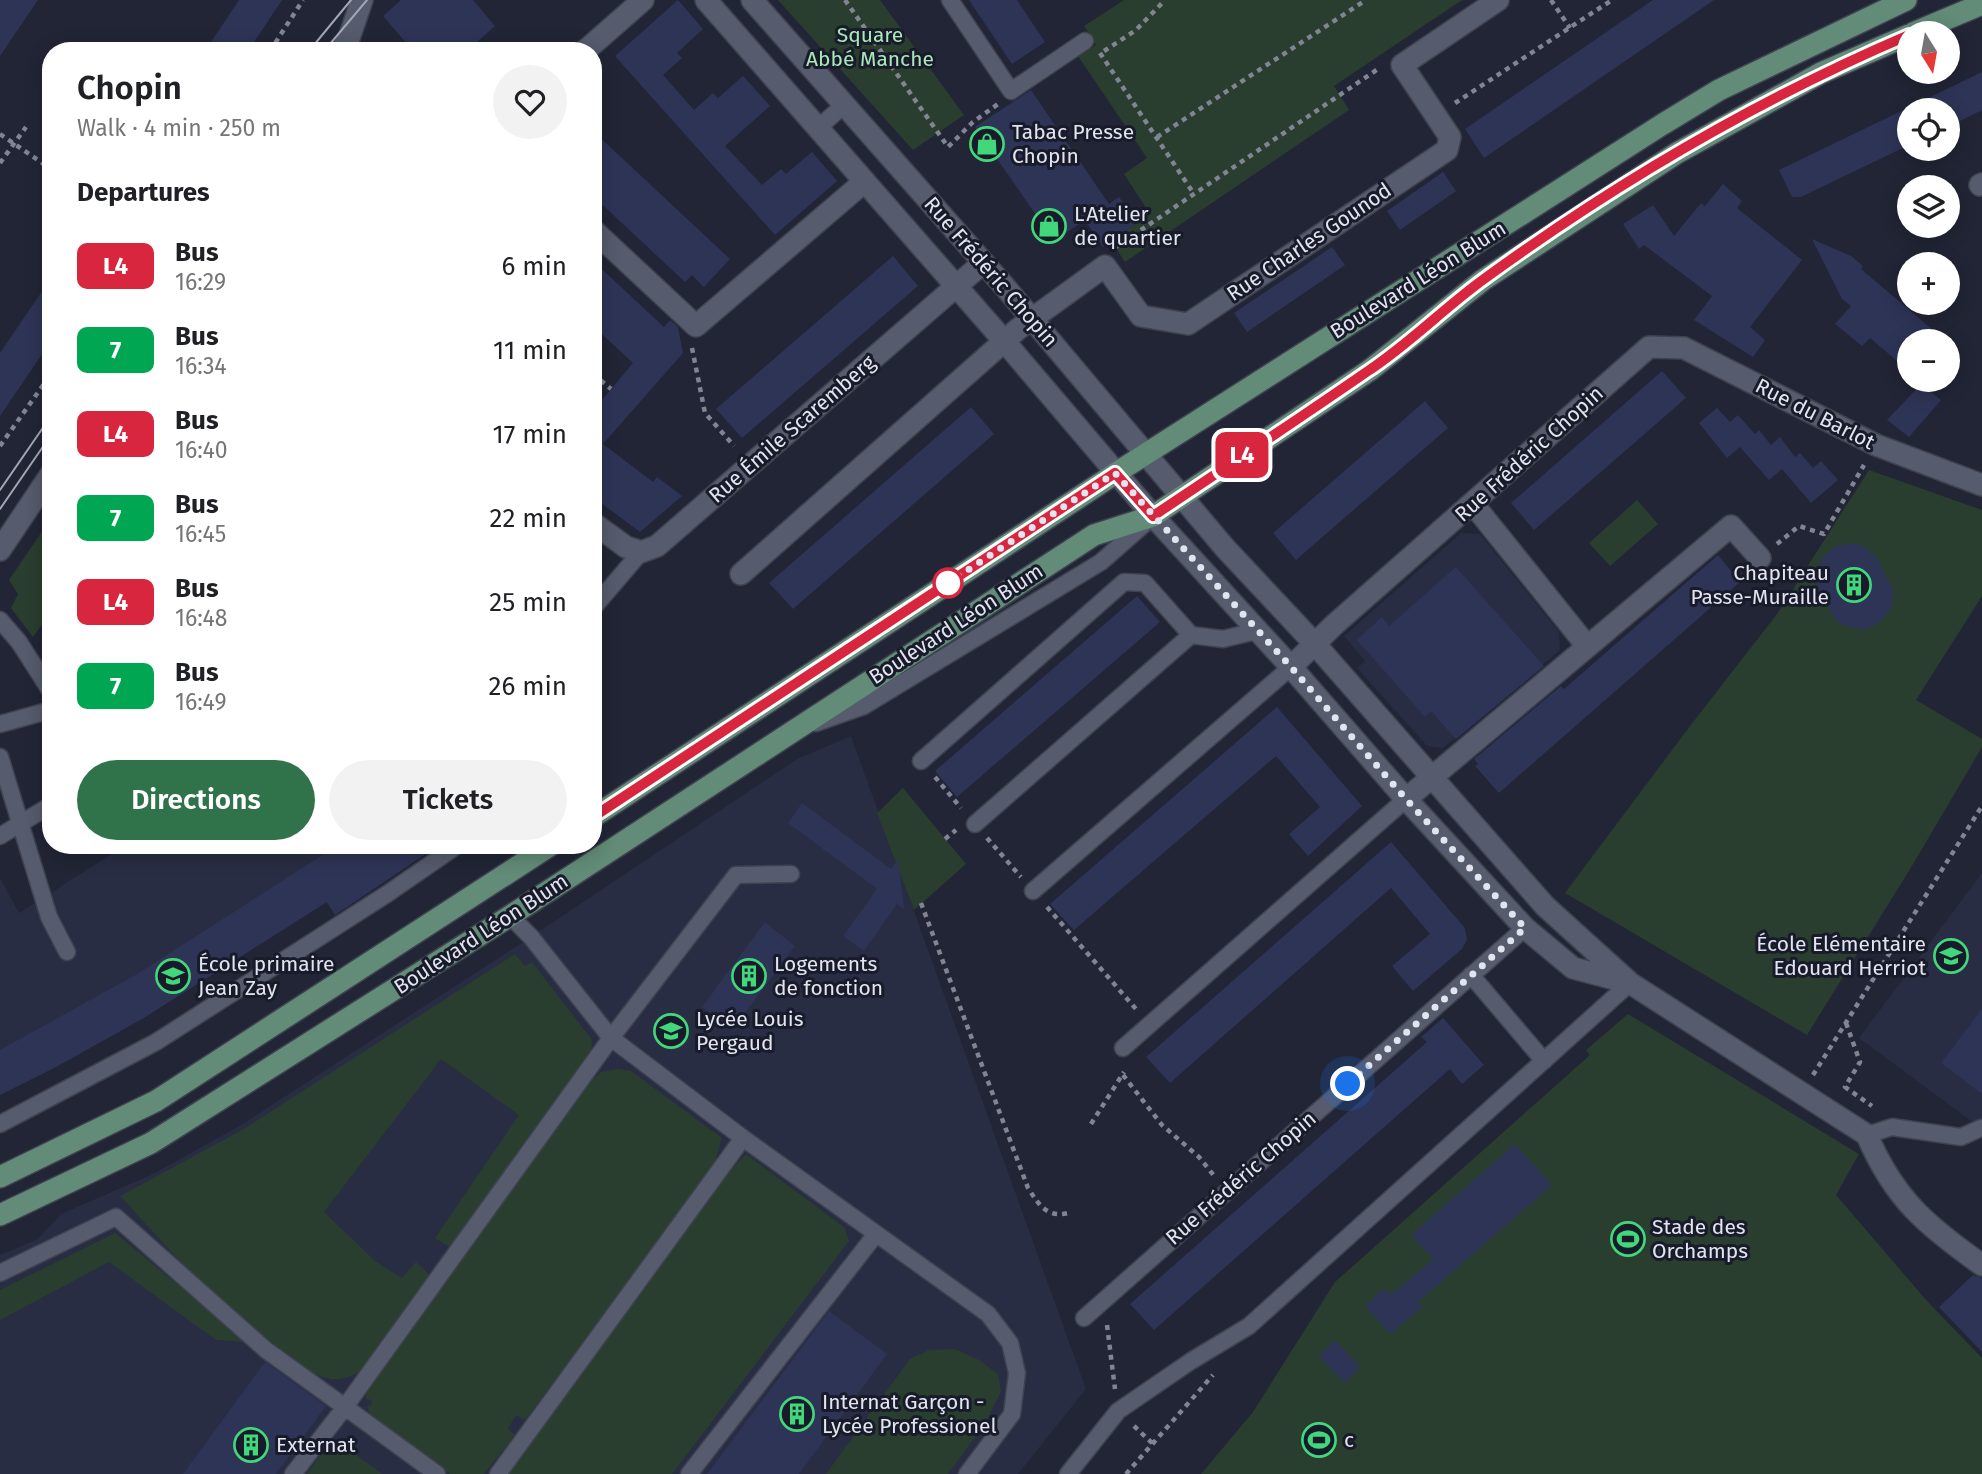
<!DOCTYPE html>
<html lang="en">
<head>
<meta charset="utf-8">
<style>
  body { margin:0; font-family:"Fira Sans",sans-serif; background:#f2f2f2; color:#202124; height:100vh; display:flex; flex-direction:column; font-size:26px; white-space:nowrap }
  * { box-sizing:border-box; margin:0 }
  p { font-size:23px; color:#757577 }
  .icon { flex:none; width:38px; height:38px; fill:none; stroke:currentColor; stroke-width:2; stroke-linecap:round; stroke-linejoin:round }
  .map { position:relative; flex:1; overflow:hidden }
  .drawer { position:absolute; left:42px; top:42px; width:560px; height:812px; display:flex; flex-direction:column; background:#fff; border-radius:28px; box-shadow:0 4px 18px #0003 }
  .drawer>* { flex:none }
  .badge { padding:0 14px; border-radius:10px; font-size:24px; line-height:46px }
  .needle { width:46px; rotate:169deg }
  .buttons { position:absolute; left:1897px; top:21px; display:grid; gap:14px }
  .buttons a { display:grid; place-items:center; width:63px; height:63px; border-radius:50%; background:#fff; box-shadow:0 4px 18px #0003; font-size:35px }
  .you { position:absolute; width:35px; height:35px; margin:-18px; border:5px solid #fff; border-radius:50%; background:#1a73e8; box-shadow:0 0 0 10px #1a73e833 }
  .map>.badge { position:absolute; translate:-50% -50%; box-shadow:0 0 0 4px #fff }
  h2 { padding:0 35px; font-size:26px; line-height:63px }
  .round { display:grid; place-items:center; flex:none; width:74px; height:74px; border-radius:37px; background:#f2f2f2 }
  .head { display:flex; align-items:center; justify-content:space-between; height:119px; padding:0 35px }
  h1 { font-size:33px; font-weight:600; line-height:52px }
  .button { display:flex; gap:14px; margin-top:auto; padding:14px 35px }
  .button a { flex:1; height:80px; border-radius:42px; background:#30734b; color:#fff; font-size:28px; font-weight:600; line-height:80px; text-align:center }
  .button a+a { background:#f2f2f2; color:#202124 }
  ul { padding:0; list-style:none }
  li { display:flex; align-items:center; gap:21px; height:84px; padding:0 35px }
  li div { flex:1 }
  li b { display:block; font-size:26px }
  li em { font-style:normal }
  li .badge { min-width:77px; font-weight:700; text-align:center }
  .map>svg:first-child { display:block }
</style>
</head>
<body>
<div class="map">
<svg width="1982" height="1474" viewBox="0 0 1982 1474">
  <rect width="100%" height="100%" fill="#212535"/>
  <path fill="#282d43" d="M 1461,533 L 1480,534 L 1559,632 L 1560,650 L 1443,748 L 1427,746 L 1357,668 L 1365,661 L 1344,636 Z
    M 851,736 L 1086,1389 L 1018,1474 L 0,1474 L 0,1255 L 38,1239 L 61,1214 L 153,1174 L 241,1125 L 531,937 L 797,759 Z
    M 126,845 L 418,845 L 424,855 L 335,915 L 326,902 L 142,1019 L 56,1067 L 0,1095 L 0,878 L 19,913 Z
    M 1982,873 L 1982,1129 L 1859,1038 Z"/>
  <path fill="#293e2e" d="M 778,0 L 880,0 L 964,115 L 913,150 Z
    M 1124,0 L 1462,0 L 1334,86 L 1349,110 L 1125,262 L 1111,241 L 1150,214 L 1124,174 L 1147,158 L 1078,56 L 1096,45 L 1084,26 Z
    M 1869,470 L 1982,510 L 1982,596 L 1916,700 L 1982,739 L 1982,747 L 1912,866 L 1807,1035 L 1565,893 L 1690,726 L 1777,614 Z
    M 1637,500 L 1658,524 L 1610,566 L 1589,543 Z
    M 51,518 L 51,612 L 33,637 L 11,608 L 18,594 L 9,580 Z
    M 903,788 L 966,864 L 914,910 L 877,813 Z
    M 515,954 L 525,966 L 532,962 L 592,1040 L 591,1055 L 451,1248 L 435,1238 L 519,1115 L 441,1059 L 324,1212 L 375,1261 L 402,1278 L 416,1262 L 430,1275 L 360,1372 C 339,1382 329,1381 309,1371 L 210,1294 L 120,1196 L 244,1129 Z
    M 1628,1014 L 1859,1154 L 1836,1195 L 1927,1301 L 1982,1358 L 1982,1474 L 1201,1474 L 1253,1412 L 1335,1282 L 1590,1055 L 1586,1050 Z
    M 618,1069 L 631,1071 L 722,1138 L 714,1165 L 525,1420 L 516,1415 L 508,1429 L 515,1435 L 484,1474 L 450,1474 L 371,1416 L 367,1407 L 372,1405 L 371,1400 L 366,1399 L 366,1392 L 585,1088 L 601,1072 Z
    M 746,1154 L 845,1228 L 849,1241 L 672,1474 L 508,1474 L 728,1173 Z
    M 115,1233 L 247,1342 L 216,1340 L 109,1262 L 0,1320 L 0,1290 Z
    M 955,1349 L 979,1360 L 998,1374 L 1001,1391 L 986,1422 L 948,1474 L 826,1474 L 910,1359 L 929,1350 Z
    M 333,1438 L 382,1474 L 307,1474 Z"/>
  <path fill="#2e3456" d="M 0,0 L 38,0 L 0,56 Z
    M 239,0 L 282,0 L 248,51 L 205,51 Z
    M 401,0 L 473,0 L 495,26 L 467,51 L 413,51 L 383,16 Z
    M 678,0 L 703,29 L 677,53 L 682,58 L 663,75 L 694,110 L 713,93 L 718,98 L 743,76 L 770,106 L 725,146 L 762,185 L 781,169 L 786,174 L 812,152 L 837,181 L 775,235 L 615,56 Z
    M 969,0 L 1017,0 L 1045,42 L 1012,64 Z
    M 1653,0 L 1714,0 L 1484,158 L 1465,129 Z
    M 1982,72 L 1982,110 L 1948,127 L 1948,110 L 1909,110 L 1909,145 L 1801,197 L 1792,197 L 1779,170 Z
    M 1031,90 L 1109,204 L 1119,197 L 1137,223 L 1103,247 L 1085,220 L 1054,241 L 975,127 Z
    M 593,131 L 730,259 L 704,287 L 692,275 L 685,282 L 593,196 Z
    M 1443,172 L 1456,191 L 1400,230 L 1387,211 Z
    M 1723,184 L 1742,201 L 1737,208 L 1802,260 L 1750,327 L 1765,340 L 1753,357 L 1694,320 L 1712,296 L 1644,245 L 1639,249 L 1623,224 L 1653,205 L 1674,236 L 1701,203 L 1705,206 Z
    M 1812,239 L 1851,256 L 1863,266 L 1861,269 L 1946,341 L 1909,341 L 1909,371 L 1870,338 L 1862,346 L 1835,324 L 1851,306 L 1842,299 Z
    M 1332,247 L 1345,265 L 1247,332 L 1234,313 Z
    M 893,256 L 918,286 L 742,438 L 716,409 Z
    M 593,261 L 664,327 L 670,320 L 678,327 L 683,353 L 603,444 L 653,482 L 657,477 L 682,496 L 640,532 L 593,497 L 593,411 L 633,363 L 593,326 Z
    M 51,278 L 51,341 L 0,416 L 0,353 Z
    M 1662,371 L 1686,398 L 1534,530 L 1511,503 Z
    M 1921,384 L 1941,400 L 1909,437 L 1887,420 Z
    M 1425,401 L 1448,428 L 1296,560 L 1273,533 Z
    M 971,407 L 994,434 L 793,609 L 769,583 Z
    M 1717,408 L 1730,422 L 1738,415 L 1755,434 L 1759,430 L 1771,445 L 1780,437 L 1795,457 L 1800,453 L 1813,468 L 1821,461 L 1838,480 L 1811,503 L 1782,469 L 1769,480 L 1740,447 L 1727,458 L 1699,423 Z
    M 1851,543 L 1863,546 L 1875,555 L 1893,590 L 1892,606 L 1882,621 L 1867,629 L 1852,628 L 1836,621 L 1817,586 L 1816,573 L 1822,558 L 1834,547 Z
    M 1718,555 L 1740,582 L 1499,793 L 1475,766 L 1478,764 L 1474,759 L 1561,686 L 1564,689 Z
    M 1456,567 L 1544,666 L 1456,739 L 1431,711 L 1425,717 L 1357,640 L 1382,617 L 1389,626 Z
    M 1137,596 L 1160,622 L 957,797 L 935,771 Z
    M 1277,707 L 1362,806 L 1308,856 L 1289,834 L 1320,807 L 1276,756 L 1074,930 L 1050,904 Z
    M 802,803 L 891,869 L 898,859 L 904,909 L 897,904 L 864,951 L 843,936 L 877,889 L 788,823 Z
    M 1391,842 L 1465,928 L 1467,940 L 1462,949 L 1413,991 L 1392,966 L 1430,934 L 1391,888 L 1170,1083 L 1146,1057 Z
    M 338,845 L 439,845 L 335,915 L 327,902 L 142,1019 L 56,1067 L 0,1095 L 0,1050 L 139,973 Z
    M 765,922 L 795,946 L 733,1029 L 702,1007 Z
    M 1982,1009 L 1982,1094 L 1941,1063 Z
    M 1443,1018 L 1484,1065 L 1462,1084 L 1450,1069 L 1154,1330 L 1130,1304 L 1427,1042 L 1421,1037 Z
    M 1515,1144 L 1552,1185 L 1418,1302 L 1422,1307 L 1390,1334 L 1365,1306 L 1384,1288 L 1391,1295 L 1433,1259 L 1411,1235 Z
    M 1973,1275 L 1982,1278 L 1982,1352 L 1939,1307 Z
    M 829,1311 L 887,1354 L 799,1474 L 707,1474 Z
    M 1335,1340 L 1360,1367 L 1345,1383 L 1319,1356 Z
    M 265,1362 L 326,1406 L 276,1474 L 183,1474 Z"/>
  <g fill="none" stroke-linecap="round" stroke-linejoin="round">
    <g stroke="#3f424f" stroke-width="19">
      <path id="service" d="M 950,0 L 1011,91 L 1085,41
        M 817,129 L 845,104
        M 593,608 L 641,552
        M 0,620 L 19,642 L 51,692
        M 816,723 L 864,706 L 1101,562 L 1151,518
        M 0,724 L 51,710
        M 0,757 L 49,917 L 67,952
        M 921,761 L 1124,582 L 1145,583 L 1191,635 L 1223,639 L 1256,631
        M 975,824 L 1191,635
        M 0,836 L 51,805
        M 1033,891 L 1291,667
        M 510,916 L 531,937 L 611,1038 L 743,1138 L 988,1314 L 1010,1343 L 1017,1373 L 1012,1414 L 967,1474
        M 1471,975 L 1544,1061
        M 1123,1048 L 1406,799
        M 0,1124 L 156,1042 L 387,894 L 458,845
        M 1867,1135 L 1892,1127 L 1961,1137 L 1981,1128
        M 0,1273 L 116,1217 L 266,1350 L 345,1407 L 293,1474
        M 1084,1318 L 1525,928
        M 437,1474 L 345,1407 L 611,1038 L 736,875 L 791,874
        M 498,1474 L 743,1138
        M 689,1474 L 876,1234
        M 1068,1474 L 1118,1411 L 1191,1361 L 1249,1326 L 1630,983"/>
    </g>
    <g stroke="#3f424f" stroke-width="24">
      <path id="minor" d="M 706,0 L 1005,342 L 1153,516 L 1291,667 L 1406,799 L 1525,928 L 1573,968 L 1626,982
        M 752,0 L 1005,287 L 1225,548 L 1314,643 L 1545,906 L 1630,983 L 1867,1135 C 1894,1199 1927,1226 1982,1265
        M 341,51 L 349,38 L 362,0
        M 585,51 L 643,0
        M 1980,185 L 1982,184
        M 593,230 L 696,326 L 864,182
        M 1473,504 L 1587,646
        M 593,523 L 626,547 L 641,552 L 657,546 L 983,263
        M 0,550 L 51,474
        M 741,574 L 1018,329 L 1105,266 L 1141,316 L 1188,324 L 1447,150 L 1450,137 L 1402,65 L 1498,0
        M 1291,667 L 1334,625 L 1649,347 L 1684,348 L 1876,445 L 1982,485
        M 1406,799 L 1731,526 L 1760,558"/>
    </g>
    <g stroke="#3f424f" stroke-width="24">
      <path id="primary" d="M 1913,33 L 1982,4
        M 593,817 L 1116,473 L 1663,124 L 1719,90 L 1906,0
        M 0,1177 L 156,1101 L 551,845
        M 0,1215 L 151,1143 L 510,916 L 1094,535 L 1153,516 L 1370,370 L 1483,280 L 1677,153 L 1821,73 L 1909,35"/>
    </g>
    <path stroke="#818492" stroke-width="4.5" stroke-dasharray="5 5" stroke-linecap="butt" d="M 845,0 L 948,147 L 973,122 L 998,104
      M 1551,0 L 1570,28
      M 270,51 L 303,0
      M 1104,51 L 1136,30 L 1165,0
      M 1100,53 L 1194,194
      M 1455,103 L 1612,0
      M 0,134 L 51,169
      M 1157,137 L 1366,0
      M 0,163 L 26,127
      M 1116,247 L 1378,69
      M 692,348 L 705,413 L 734,446
      M 593,374 L 611,389
      M 0,446 L 51,374
      M 1777,544 L 1799,526 L 1824,534 L 1864,465
      M 935,777 L 961,808
      M 987,838 L 1021,877
      M 945,839 L 956,830
      M 921,903 L 1028,1188 C 1039,1205 1047,1218 1068,1213
      M 1047,907 L 1136,1009
      M 1846,1023 L 1860,1062 L 1845,1087 L 1872,1106
      M 1123,1075 L 1162,1125 L 1199,1157 L 1215,1177
      M 1813,1075 L 1982,806
      M 1091,1124 L 1124,1072
      M 1107,1325 L 1115,1389
      M 1134,1426 L 1152,1443
      M 1126,1474 L 1213,1375"/>
    <use href="#service" stroke="#565b6d" stroke-width="16"/>
    <use href="#minor" stroke="#565b6d" stroke-width="21"/>
    <use href="#primary" stroke="#628c77" stroke-width="21"/>
    <path stroke="#a3a7b3" stroke-width="2" d="M 309,51 L 351,0
      M 324,51 L 367,0
      M 0,490 L 51,416
      M 0,509 L 51,435"/>
  </g>
  <g fill="none" stroke-linecap="round" stroke-linejoin="round">
    <g stroke="#fff" stroke-width="16">
      <path id="line" d="M 593,817 L 1115,473 L 1153,516 C 1225,468 1297,420 1368,371 C 1409,344 1444,308 1484,279 C 1616,183 1759,99 1909,35"/>
    </g>
    <use href="#line" stroke="#d7263d" stroke-width="10"/>
    <path stroke="#e2e5f0" stroke-width="7" stroke-dasharray="0 12.6" d="M 948,583 L 1115,473 L 1291,667 L 1406,799 L 1525,928 L 1348,1084"/>
  </g>
  <defs>
    <g id="shop-ring" transform="scale(1.75)"><circle r="9.5" fill="#181b2a" stroke="#43d77b" stroke-width="1.5"/><path d="M-5-2.5h2.3a2.7 3.5 0 0 1 5.4 0H5L5.5 6h-11ZM-1.5-2.5h3a1.5 2.3 0 0 0-3 0Z" fill="#43d77b"/></g>
    <g id="building-ring" transform="scale(1.75)"><circle r="9.5" fill="#181b2a" stroke="#43d77b" stroke-width="1.5"/><path d="M-4-6H4V6H1V3H-1V6H-4ZM-2.5-4.3h1.7v1.8h-1.7ZM.8-4.3h1.7v1.8H.8ZM-2.5-1h1.7V.8h-1.7ZM.8-1h1.7V.8H.8Z" fill="#43d77b"/></g>
    <g id="school-ring" transform="scale(1.75)"><circle r="9.5" fill="#181b2a" stroke="#43d77b" stroke-width="1.5"/><path d="M0-5L7-2L0 1L-7-2ZM-4 1L0 2.5L4 1V4Q0 6-4 4Z" fill="#43d77b"/></g>
    <g id="stadium-ring" transform="scale(1.75)"><circle r="9.5" fill="#181b2a" stroke="#43d77b" stroke-width="1.5"/><path d="M0-5a6.5 5 0 1 0 0 10a6.5 5 0 1 0 0-10ZM-3.5-1.8h7v3.6h-7Z" fill="#43d77b"/></g>
  </defs>
  <g fill-rule="evenodd">
    <use href="#shop-ring" x="987" y="144"/>
    <use href="#shop-ring" x="1049" y="226"/>
    <use href="#building-ring" x="1854" y="585"/>
    <use href="#school-ring" x="1951" y="956"/>
    <use href="#school-ring" x="173" y="976"/>
    <use href="#building-ring" x="749" y="976"/>
    <use href="#school-ring" x="671" y="1031"/>
    <use href="#stadium-ring" x="1628" y="1239"/>
    <use href="#building-ring" x="797" y="1414"/>
    <use href="#stadium-ring" x="1319" y="1440"/>
    <use href="#building-ring" x="251" y="1445"/>
  </g>
  <circle fill="#fff" stroke="#d7263d" stroke-width="3.5" cx="948" cy="583" r="14"/>
  <g text-anchor="middle" stroke-width="6" stroke-linejoin="round" paint-order="stroke">
    <g font-size="21" fill="#aae8b9" stroke="#181b2a">
      <text x="870" y="42">Square<tspan x="870" dy="24">Abbé Manche</tspan></text>
    </g>
    <g font-size="21" fill="#e2e5f0" stroke="#181b2a" text-anchor="start">
      <text x="1012" y="139">Tabac Presse<tspan x="1012" dy="24">Chopin</tspan></text>
      <text x="1074" y="221">L'Atelier<tspan x="1074" dy="24">de quartier</tspan></text>
      <text x="1829" y="580" text-anchor="end">Chapiteau<tspan x="1829" dy="24">Passe-Muraille</tspan></text>
      <text x="1926" y="951" text-anchor="end">École Elémentaire<tspan x="1926" dy="24">Edouard Herriot</tspan></text>
      <text x="198" y="971">École primaire<tspan x="198" dy="24">Jean Zay</tspan></text>
      <text x="774" y="971">Logements<tspan x="774" dy="24">de fonction</tspan></text>
      <text x="696" y="1026">Lycée Louis<tspan x="696" dy="24">Pergaud</tspan></text>
      <text x="1652" y="1234">Stade des<tspan x="1652" dy="24">Orchamps</tspan></text>
      <text x="822" y="1409">Internat Garçon -<tspan x="822" dy="24">Lycée Professionel</tspan></text>
      <text x="1344" y="1447">c</text>
      <text x="276" y="1452">Externat</text>
    </g>
    <g font-size="21" fill="#e2e5f0" stroke="#181b2a">
      <text transform="translate(1309 242) rotate(-34)" y="7">Rue Charles Gounod</text>
      <text transform="translate(991 272) rotate(49)" y="7">Rue Frédéric Chopin</text>
      <text transform="translate(1418 280) rotate(-32)" y="7">Boulevard Léon Blum</text>
      <text transform="translate(1815 414) rotate(27)" y="7">Rue du Barlot</text>
      <text transform="translate(792 429) rotate(-41)" y="7">Rue Émile Scaremberg</text>
      <text transform="translate(1529 454) rotate(-42)" y="7">Rue Frédéric Chopin</text>
      <text transform="translate(956 624) rotate(-33)" y="7">Boulevard Léon Blum</text>
      <text transform="translate(481 934) rotate(-33)" y="7">Boulevard Léon Blum</text>
      <text transform="translate(1241 1178) rotate(-41)" y="7">Rue Frédéric Chopin</text>
    </g>
  </g>
</svg>
<div class="buttons">
<a><svg class="needle" viewBox="-14 -14 28 28"><path d="M0-13l5 13h-10z" fill="#e53935"/><path d="M0 13l5-13h-10z" fill="#757577"/></svg></a>
<a><svg class="icon" aria-label="locate" viewBox="0 0 24 24"><circle cx="12" cy="12" r="6"/><path d="M12 2v4M12 18v4M2 12h4M18 12h4"/></svg></a>
<a><svg class="icon" aria-label="layers" viewBox="0 0 24 24"><path d="M12 4l9 5-9 5-9-5zM3 14l9 5 9-5"/></svg></a>
<a>+</a>
<a>−</a>
</div>
<div class="you" style="left:1348px;top:1084px"></div>
<b class="badge" style="left:1242px;top:455px;background:#d7263d;color:#fff">L4</b>
<section class="drawer">
<div class="head"><div><h1>Chopin</h1><p>Walk · 4 min · 250 m</p></div><a class="round"><svg class="icon" aria-label="heart" viewBox="0 0 24 24"><path d="M12 20l-8-8c-3-5 5-10 8-4 3-6 11-1 8 4z"/></svg></a></div>
<h2>Departures</h2>
<ul>
<li><span class="badge" style="background:#d7263d;color:#fff">L4</span><div><b>Bus</b><p>16:29</p></div><em>6 min</em></li>
<li><span class="badge" style="background:#00a651;color:#fff">7</span><div><b>Bus</b><p>16:34</p></div><em>11 min</em></li>
<li><span class="badge" style="background:#d7263d;color:#fff">L4</span><div><b>Bus</b><p>16:40</p></div><em>17 min</em></li>
<li><span class="badge" style="background:#00a651;color:#fff">7</span><div><b>Bus</b><p>16:45</p></div><em>22 min</em></li>
<li><span class="badge" style="background:#d7263d;color:#fff">L4</span><div><b>Bus</b><p>16:48</p></div><em>25 min</em></li>
<li><span class="badge" style="background:#00a651;color:#fff">7</span><div><b>Bus</b><p>16:49</p></div><em>26 min</em></li>
</ul>
<div class="button"><a>Directions</a><a>Tickets</a></div>
</section>
</div>
</body>
</html>
